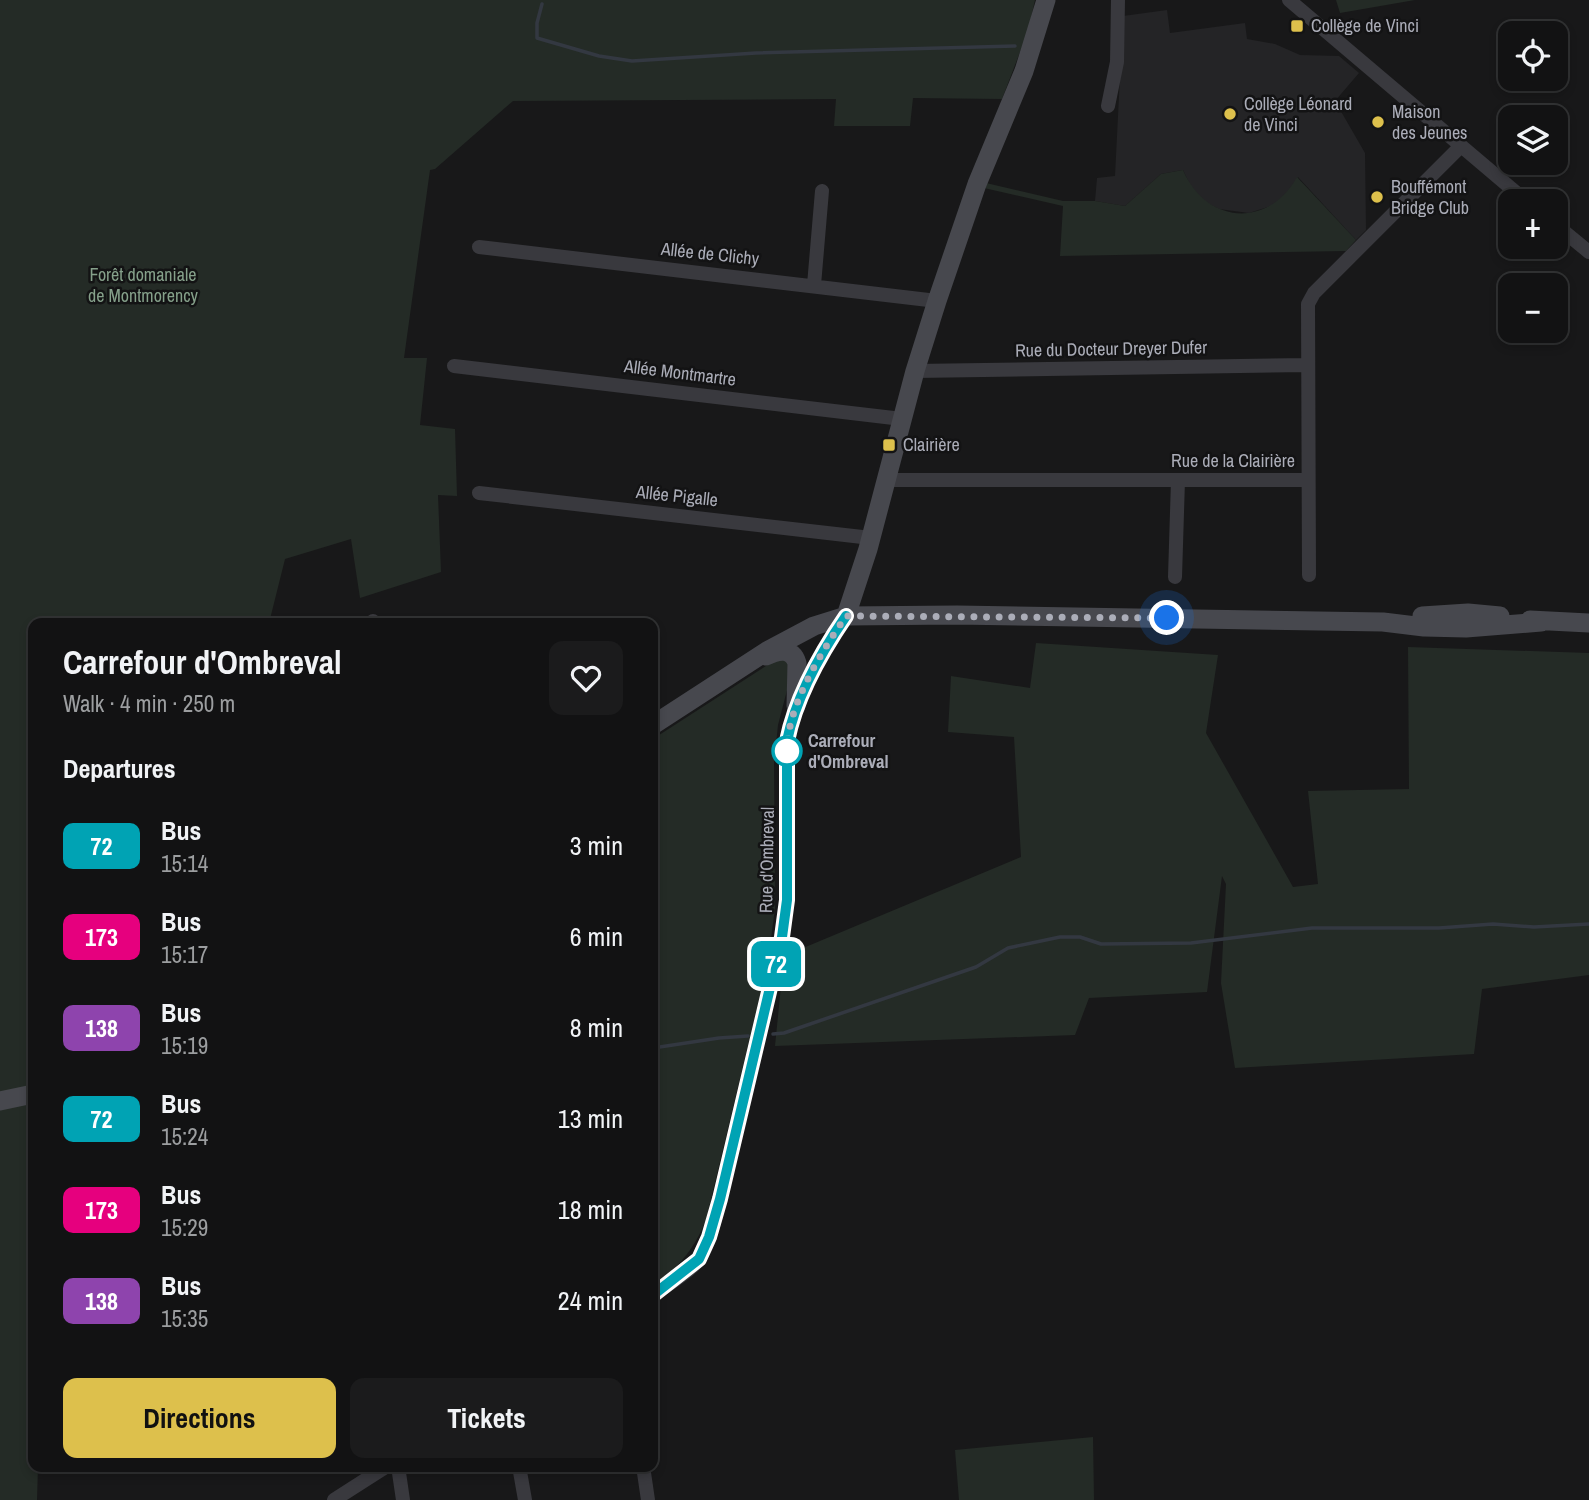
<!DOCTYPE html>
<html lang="en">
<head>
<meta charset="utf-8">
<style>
  body { margin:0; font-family:"Archivo Narrow",sans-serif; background:#1b1b1c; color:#f1f3f6; height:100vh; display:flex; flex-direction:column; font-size:26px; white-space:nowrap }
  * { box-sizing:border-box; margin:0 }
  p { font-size:23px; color:#9c9ea0 }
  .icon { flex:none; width:38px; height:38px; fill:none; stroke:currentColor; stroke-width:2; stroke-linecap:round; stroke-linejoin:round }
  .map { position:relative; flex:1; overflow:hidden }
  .panel { position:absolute; left:28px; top:618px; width:630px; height:854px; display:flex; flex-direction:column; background:#121213; border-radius:14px; box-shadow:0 4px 10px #0003,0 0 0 2px #313233 }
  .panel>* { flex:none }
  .badge { padding:0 14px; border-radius:10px; font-size:24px; line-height:46px }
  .tools { position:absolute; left:1498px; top:21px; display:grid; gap:14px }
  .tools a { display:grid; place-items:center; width:70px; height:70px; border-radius:14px; background:#121213; box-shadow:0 4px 10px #0003,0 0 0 2px #313233; font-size:35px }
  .you { position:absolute; width:35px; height:35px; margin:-18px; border:5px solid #fff; border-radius:50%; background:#1a73e8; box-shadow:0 0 0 10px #1a73e833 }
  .map>.badge { position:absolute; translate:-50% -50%; box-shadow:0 0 0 4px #fff }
  h2 { padding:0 35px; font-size:26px; line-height:63px }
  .round { display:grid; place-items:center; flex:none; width:74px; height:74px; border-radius:14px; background:#1b1b1c }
  .headline { display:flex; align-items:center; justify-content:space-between; height:119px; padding:0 35px }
  h1 { font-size:33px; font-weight:700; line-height:52px }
  .action { display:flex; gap:14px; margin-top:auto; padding:14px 35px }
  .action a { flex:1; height:80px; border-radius:14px; background:#ddc04c; color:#111; font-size:28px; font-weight:700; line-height:80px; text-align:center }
  .action a+a { background:#1b1b1c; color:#f1f3f6 }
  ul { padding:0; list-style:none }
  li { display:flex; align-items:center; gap:21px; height:91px; padding:0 35px }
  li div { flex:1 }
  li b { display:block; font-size:26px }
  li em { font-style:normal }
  li .badge { min-width:77px; font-weight:700; text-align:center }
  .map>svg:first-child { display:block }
</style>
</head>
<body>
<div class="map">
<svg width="1589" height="1500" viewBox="0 0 1589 1500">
  <rect width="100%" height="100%" fill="#181819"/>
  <path fill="#242426" d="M 1167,10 L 1170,33 L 1245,23 L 1247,39 L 1275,44 L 1300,55 L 1339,56 L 1359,73 L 1335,101 L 1365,153 L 1366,230 L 1356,240 L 1298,177 L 1289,191 L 1274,205 L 1249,213 L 1219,209 L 1205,202 L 1192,189 L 1183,170 L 1161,174 L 1125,206 L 1095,201 L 1097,178 L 1115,176 L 1123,16 Z"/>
  <path fill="#242b26" d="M 0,0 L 1035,0 L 1028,31 L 1002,99 L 913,98 L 910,126 L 834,126 L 836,99 L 513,101 L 435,169 L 430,170 L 404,358 L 427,358 L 420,425 L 455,429 L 457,496 L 438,495 L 441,572 L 360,598 L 351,539 L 285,559 L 269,623 L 33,623 L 33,1466 L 38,1467 L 37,1500 L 0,1500 Z
    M 1336,0 L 1415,0 L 1340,13 Z
    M 1183,170 C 1206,224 1268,229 1297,177 L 1356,240 L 1346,251 L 1060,256 L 1063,206 L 984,188 L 986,183 L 1063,201 L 1095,201 L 1125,206 L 1161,174 Z
    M 1036,643 L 1218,655 L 1206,733 L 1293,887 L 1318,884 L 1308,791 L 1409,789 L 1408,647 L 1589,653 L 1589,975 L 1482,989 L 1474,1054 L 1235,1068 L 1221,983 L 1226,884 L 1222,876 L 1207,992 L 1089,998 L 1075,1035 L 775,1046 L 784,956 L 1021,857 L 1014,737 L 948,732 L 951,676 L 1030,688 Z
    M 780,657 L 787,661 L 792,671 L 778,725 L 774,763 L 775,908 L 768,962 L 706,1220 C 694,1249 679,1268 653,1285 L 653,739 Z
    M 1093,1437 L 1094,1500 L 959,1500 L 955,1450 Z"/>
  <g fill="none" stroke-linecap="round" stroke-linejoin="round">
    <path stroke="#333841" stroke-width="3.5" d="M 542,4 L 537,23 L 537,38 L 599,56 L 632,61 L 756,53 L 1015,46
      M 773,1034 L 784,1033 L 976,967 L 1008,948 L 1060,937 L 1080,937 L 1101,944 L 1191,943 L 1312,928 L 1439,928 L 1493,924 L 1534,927 L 1589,924
      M 653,1048 L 719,1038 L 748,1036"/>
    <path stroke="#39393e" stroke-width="14" d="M 1289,0 L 1526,201
      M 1108,106 L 1117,62 L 1118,0
      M 1556,225 L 1589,252
      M 479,247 L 937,301
      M 814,285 L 822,191
      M 454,366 L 902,419
      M 915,371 L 1307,365
      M 886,480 L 1308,480
      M 479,493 L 871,538
      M 1309,575 L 1308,304 L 1314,293 L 1461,146
      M 1175,577 L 1178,480
      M 373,621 L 373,623
      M 653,1295 C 666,1286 681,1277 693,1266 C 710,1250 714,1220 720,1199 L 782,937 L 787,900 L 787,741 C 796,696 820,654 846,616
      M 398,1466 L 403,1500
      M 519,1466 L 525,1500
      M 643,1466 L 648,1500
      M 334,1500 L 387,1466"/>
    <path stroke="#47484e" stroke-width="19" d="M 846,616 L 868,549 L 915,371 L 937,301 L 977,184 L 1024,71 L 1046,0
      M 1422,616 L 1468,613 L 1500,616
      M 1530,620 L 1589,623
      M 766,656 C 778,650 792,647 797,663 L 796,706
      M 653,725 L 767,651 L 814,626 L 846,616 L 957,615 L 1383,622 L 1424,627 L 1466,628 L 1541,622
      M 0,1101 L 33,1094"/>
  </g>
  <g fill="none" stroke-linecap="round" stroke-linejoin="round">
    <g stroke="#fff" stroke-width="16">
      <path id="line" d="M 653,1295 L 699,1259 L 709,1237 L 720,1199 L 782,937 L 787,900 L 787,741 C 796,696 820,654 846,616"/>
    </g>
    <use href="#line" stroke="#00a3b4" stroke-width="10"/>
    <path stroke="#abadb8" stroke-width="7" stroke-dasharray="0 12.6" d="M 787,751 C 787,706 821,653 846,616 L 1167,618"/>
  </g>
  <g fill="#ddc04c" stroke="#131314" stroke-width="2.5">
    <rect x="1290" y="19" width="14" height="14" rx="3.5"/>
    <circle cx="1230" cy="114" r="7"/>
    <circle cx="1378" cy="122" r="7"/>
    <circle cx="1377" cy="197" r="7"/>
    <rect x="882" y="438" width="14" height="14" rx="3.5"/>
  </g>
  <circle fill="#fff" stroke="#00a3b4" stroke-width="3.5" cx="787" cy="751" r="14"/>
  <g text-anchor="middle" stroke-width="5" stroke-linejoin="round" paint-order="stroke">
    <g font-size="18" fill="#abadb8" stroke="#131314" text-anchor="start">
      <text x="1311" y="32">Collège de Vinci</text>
      <text x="1244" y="110">Collège Léonard<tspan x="1244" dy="21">de Vinci</tspan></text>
      <text x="1392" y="118">Maison<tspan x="1392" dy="21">des Jeunes</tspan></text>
      <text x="1391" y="193">Bouffémont<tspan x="1391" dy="21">Bridge Club</tspan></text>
      <text x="903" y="451">Clairière</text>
    </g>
    <g font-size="18" fill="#abadb8" stroke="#131314">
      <text transform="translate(710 254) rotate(6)" y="6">Allée de Clichy</text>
      <text transform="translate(1111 349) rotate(-1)" y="6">Rue du Docteur Dreyer Dufer</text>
      <text transform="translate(680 373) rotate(7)" y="6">Allée Montmartre</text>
      <text x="1233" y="467">Rue de la Clairière</text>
      <text transform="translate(677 496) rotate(6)" y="6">Allée Pigalle</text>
      <text transform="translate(767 860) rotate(-89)" y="6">Rue d'Ombreval</text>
    </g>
    <g font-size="18" fill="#85a08a" stroke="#131314">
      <text x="143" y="281">Forêt domaniale<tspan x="143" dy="21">de Montmorency</tspan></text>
    </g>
    <g font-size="18" font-weight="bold" fill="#abadb8" stroke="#131314" text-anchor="start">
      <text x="808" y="747">Carrefour<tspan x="808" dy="21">d'Ombreval</tspan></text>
    </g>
  </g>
</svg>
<div class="tools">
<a><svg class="icon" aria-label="locate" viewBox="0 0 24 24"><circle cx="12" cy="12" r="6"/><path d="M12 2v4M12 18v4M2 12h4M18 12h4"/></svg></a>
<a><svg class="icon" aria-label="layers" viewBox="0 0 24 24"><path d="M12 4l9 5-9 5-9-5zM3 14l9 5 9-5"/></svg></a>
<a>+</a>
<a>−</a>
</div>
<div class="you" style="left:1167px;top:618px"></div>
<b class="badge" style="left:776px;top:964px;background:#00a3b4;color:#fff">72</b>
<section class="panel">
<div class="headline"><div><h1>Carrefour d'Ombreval</h1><p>Walk · 4 min · 250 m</p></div><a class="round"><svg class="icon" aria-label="heart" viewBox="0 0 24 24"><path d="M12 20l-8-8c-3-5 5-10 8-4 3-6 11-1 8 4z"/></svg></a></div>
<h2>Departures</h2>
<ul>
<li><span class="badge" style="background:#00a3b4;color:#fff">72</span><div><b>Bus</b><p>15:14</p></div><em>3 min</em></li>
<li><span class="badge" style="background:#e6007e;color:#fff">173</span><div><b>Bus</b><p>15:17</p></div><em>6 min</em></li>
<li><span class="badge" style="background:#8e44ad;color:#fff">138</span><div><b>Bus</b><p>15:19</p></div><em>8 min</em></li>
<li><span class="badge" style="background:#00a3b4;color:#fff">72</span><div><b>Bus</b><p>15:24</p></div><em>13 min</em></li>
<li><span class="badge" style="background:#e6007e;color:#fff">173</span><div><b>Bus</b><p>15:29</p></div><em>18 min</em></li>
<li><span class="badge" style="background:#8e44ad;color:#fff">138</span><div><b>Bus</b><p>15:35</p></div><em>24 min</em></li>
</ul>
<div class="action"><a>Directions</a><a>Tickets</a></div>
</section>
</div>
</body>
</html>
